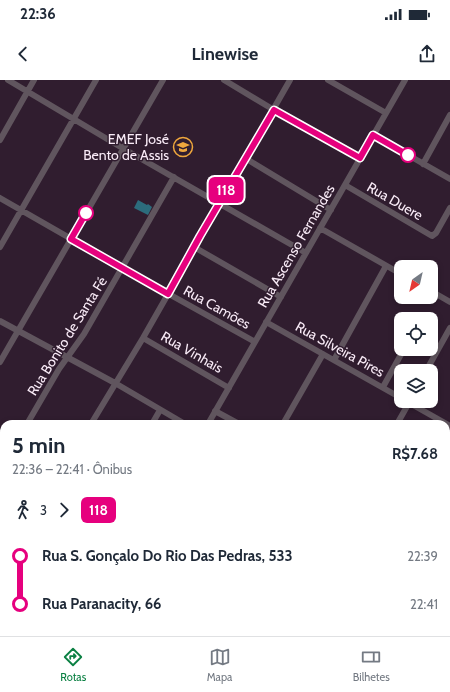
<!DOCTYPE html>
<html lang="pt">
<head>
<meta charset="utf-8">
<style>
  body { margin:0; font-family:Cabin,sans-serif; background:#f2f2f3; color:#1f2937; height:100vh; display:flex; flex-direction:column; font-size:15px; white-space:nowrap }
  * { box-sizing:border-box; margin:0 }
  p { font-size:13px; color:#747a83 }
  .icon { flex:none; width:22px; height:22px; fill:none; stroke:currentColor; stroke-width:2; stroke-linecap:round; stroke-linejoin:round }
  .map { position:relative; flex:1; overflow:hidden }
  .drawer { position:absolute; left:0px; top:340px; width:450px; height:216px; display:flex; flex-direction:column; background:#fff; border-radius:12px 12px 0 0; box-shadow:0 2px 6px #0003 }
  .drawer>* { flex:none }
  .badge { padding:0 8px; border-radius:6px; font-size:14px; line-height:26px }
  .needle { width:26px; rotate:214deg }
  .fabs { position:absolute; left:394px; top:180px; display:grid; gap:8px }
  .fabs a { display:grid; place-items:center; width:44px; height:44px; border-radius:8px; background:#fff; box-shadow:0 2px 6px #0003; font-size:20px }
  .map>.badge { position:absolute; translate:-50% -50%; box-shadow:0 0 0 2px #fff }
  .legs { display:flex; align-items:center; gap:6px; height:44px; padding:0 12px; font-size:13px }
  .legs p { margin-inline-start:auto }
  .summary { display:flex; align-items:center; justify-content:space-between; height:68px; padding:0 12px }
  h1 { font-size:22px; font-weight:800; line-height:30px }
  ul { padding:0 12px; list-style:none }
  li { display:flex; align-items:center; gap:14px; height:48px; font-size:15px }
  li i { display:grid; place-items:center; width:6px; height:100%; margin:0 5px; background:currentColor }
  li i::after { content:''; width:10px; height:10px; margin:-5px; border:3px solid; border-radius:50%; background:#fff }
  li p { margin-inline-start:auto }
  li:first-child i { background:linear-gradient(#0000 50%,currentColor 0) }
  li:last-child i { background:linear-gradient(currentColor 50%,#0000 0) }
  .status { display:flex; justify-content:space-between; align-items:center; height:28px; padding:0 20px; background:#fff; direction:ltr }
  .status svg { height:11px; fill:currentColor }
  header { display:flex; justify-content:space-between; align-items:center; height:52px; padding:0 12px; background:#fff; font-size:18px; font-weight:800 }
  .dock { display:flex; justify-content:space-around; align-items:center; height:56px; border-top:1px solid #e0e1e3; background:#fff; font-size:11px; color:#747a83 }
  .dock a { display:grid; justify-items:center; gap:2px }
  .dock .on { color:#0b8043 }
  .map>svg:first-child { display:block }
</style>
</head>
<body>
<div class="status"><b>22:36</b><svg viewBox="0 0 49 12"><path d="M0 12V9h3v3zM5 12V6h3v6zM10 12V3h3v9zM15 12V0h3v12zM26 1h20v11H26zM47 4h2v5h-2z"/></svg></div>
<header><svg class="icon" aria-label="back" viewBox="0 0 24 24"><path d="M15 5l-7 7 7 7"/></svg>Linewise<svg class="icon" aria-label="share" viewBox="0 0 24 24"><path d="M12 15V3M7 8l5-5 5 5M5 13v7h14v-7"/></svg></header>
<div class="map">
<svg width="450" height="556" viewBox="0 0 450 556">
  <rect width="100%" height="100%" fill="#301d2f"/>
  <path fill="#2c6c7c" d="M 138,120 L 147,125 L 148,124 L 152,127 L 148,135 L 134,128 Z"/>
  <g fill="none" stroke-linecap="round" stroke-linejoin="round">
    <path stroke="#60555e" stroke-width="6" d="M 8,0 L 124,69 L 306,173
      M 224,0 L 274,30 L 360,78
      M 328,0 L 386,33
      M 373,55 L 450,99
      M 0,60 L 34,0
      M 245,78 L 331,130
      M 423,84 L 450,35
      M 345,105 L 432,156 L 436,153 L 450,128
      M 0,118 L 122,188 L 255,262
      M 320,148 L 401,194
      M 0,167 L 96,0
      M 194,167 L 281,217
      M 431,211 L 450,222
      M 0,241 L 115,303 L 185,344
      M 266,242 L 401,318
      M 143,258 L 229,308
      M 334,280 L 386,186
      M 0,282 L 163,0
      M 426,291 L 450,248
      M 383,307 L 404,269
      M 406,321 L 450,346
      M 215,331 L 239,344
      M 27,344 L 59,289 L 84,254 L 174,97
      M 91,344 L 143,258 L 290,0
      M 152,344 L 160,330
      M 208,344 L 405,0
      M 283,344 L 323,274
      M 397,344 L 410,321
      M 446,388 L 450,381
      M 0,390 L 4,383
      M 446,465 L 450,467
      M 0,501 L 4,494
      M 446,544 L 450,537
      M 101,552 L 108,556
      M 214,552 L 221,556
      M 22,556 L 25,552
      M 88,556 L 90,552
      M 181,556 L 183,552
      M 278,556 L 280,552
      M 440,556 L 442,552"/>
    <path stroke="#81707e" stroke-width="8" d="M 0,368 L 4,371
      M 320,552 L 327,556"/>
  </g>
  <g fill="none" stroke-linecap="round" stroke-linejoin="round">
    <g stroke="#fff" stroke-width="9">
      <path id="line-1" d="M 86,133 L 71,159 L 168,214 L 200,156 L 274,30 L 360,78 L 373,55 L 408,75"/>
    </g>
    <use href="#line-1" stroke="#e6007e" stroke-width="6"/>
  </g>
  <defs>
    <g id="school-ring" transform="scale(1)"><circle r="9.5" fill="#301d2f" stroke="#efa73d" stroke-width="1.5"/><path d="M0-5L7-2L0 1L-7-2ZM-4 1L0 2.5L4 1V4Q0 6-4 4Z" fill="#efa73d"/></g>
  </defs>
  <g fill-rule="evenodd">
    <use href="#school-ring" x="183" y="67"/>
  </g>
  <g fill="#fff" stroke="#e6007e" stroke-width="2">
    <circle cx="408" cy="75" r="7"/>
    <circle cx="86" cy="133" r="7"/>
  </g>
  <g text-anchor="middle" stroke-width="3" stroke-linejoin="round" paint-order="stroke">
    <g font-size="14" fill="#f9ebf7" stroke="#301d2f" text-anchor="end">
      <text x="169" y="64">EMEF José<tspan x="169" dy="16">Bento de Assis</tspan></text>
    </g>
    <g font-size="14" fill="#f9ebf7" stroke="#301d2f">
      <text transform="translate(395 121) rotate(30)" y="5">Rua Duere</text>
      <text transform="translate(296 166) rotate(-60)" y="5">Rua Ascenso Fernandes</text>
      <text transform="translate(217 227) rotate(29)" y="5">Rua Camões</text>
      <text transform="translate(67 256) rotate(-58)" y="5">Rua Bonito de Santa Fé</text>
      <text transform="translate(340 269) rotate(29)" y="5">Rua Silveira Pires</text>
      <text transform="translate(192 272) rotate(30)" y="5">Rua Vinhais</text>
    </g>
  </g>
</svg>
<div class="fabs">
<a><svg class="needle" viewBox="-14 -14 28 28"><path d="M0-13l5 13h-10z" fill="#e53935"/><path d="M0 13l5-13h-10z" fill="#747a83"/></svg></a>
<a><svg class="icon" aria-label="locate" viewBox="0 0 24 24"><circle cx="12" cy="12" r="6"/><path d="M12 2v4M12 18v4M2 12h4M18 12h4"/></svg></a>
<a><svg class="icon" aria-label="layers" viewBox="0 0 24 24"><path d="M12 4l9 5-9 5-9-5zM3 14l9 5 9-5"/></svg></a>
</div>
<b class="badge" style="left:226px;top:110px;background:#e6007e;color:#fff">118</b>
<section class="drawer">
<div class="summary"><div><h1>5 min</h1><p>22:36 – 22:41 · Ônibus</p></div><b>R$7.68</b></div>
<div class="legs"><svg class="icon" aria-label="walk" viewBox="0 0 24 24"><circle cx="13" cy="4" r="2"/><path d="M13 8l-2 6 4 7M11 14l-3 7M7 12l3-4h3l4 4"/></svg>3<svg class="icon" aria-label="forward" viewBox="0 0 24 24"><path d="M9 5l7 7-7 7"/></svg><b class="badge" style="background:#e6007e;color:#fff">118</b></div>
<ul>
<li><i style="color:#e6007e"></i><b>Rua S. Gonçalo Do Rio Das Pedras, 533</b><p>22:39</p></li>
<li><i style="color:#e6007e"></i><b>Rua Paranacity, 66</b><p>22:41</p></li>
</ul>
</section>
</div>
<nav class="dock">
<a class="on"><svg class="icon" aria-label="directions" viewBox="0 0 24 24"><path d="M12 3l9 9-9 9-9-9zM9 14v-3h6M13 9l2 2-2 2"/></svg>Rotas</a>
<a><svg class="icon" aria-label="map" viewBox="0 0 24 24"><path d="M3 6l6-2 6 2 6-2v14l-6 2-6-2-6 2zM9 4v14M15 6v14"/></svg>Mapa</a>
<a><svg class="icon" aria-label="tickets" viewBox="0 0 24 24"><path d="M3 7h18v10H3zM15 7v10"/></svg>Bilhetes</a>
</nav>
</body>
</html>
